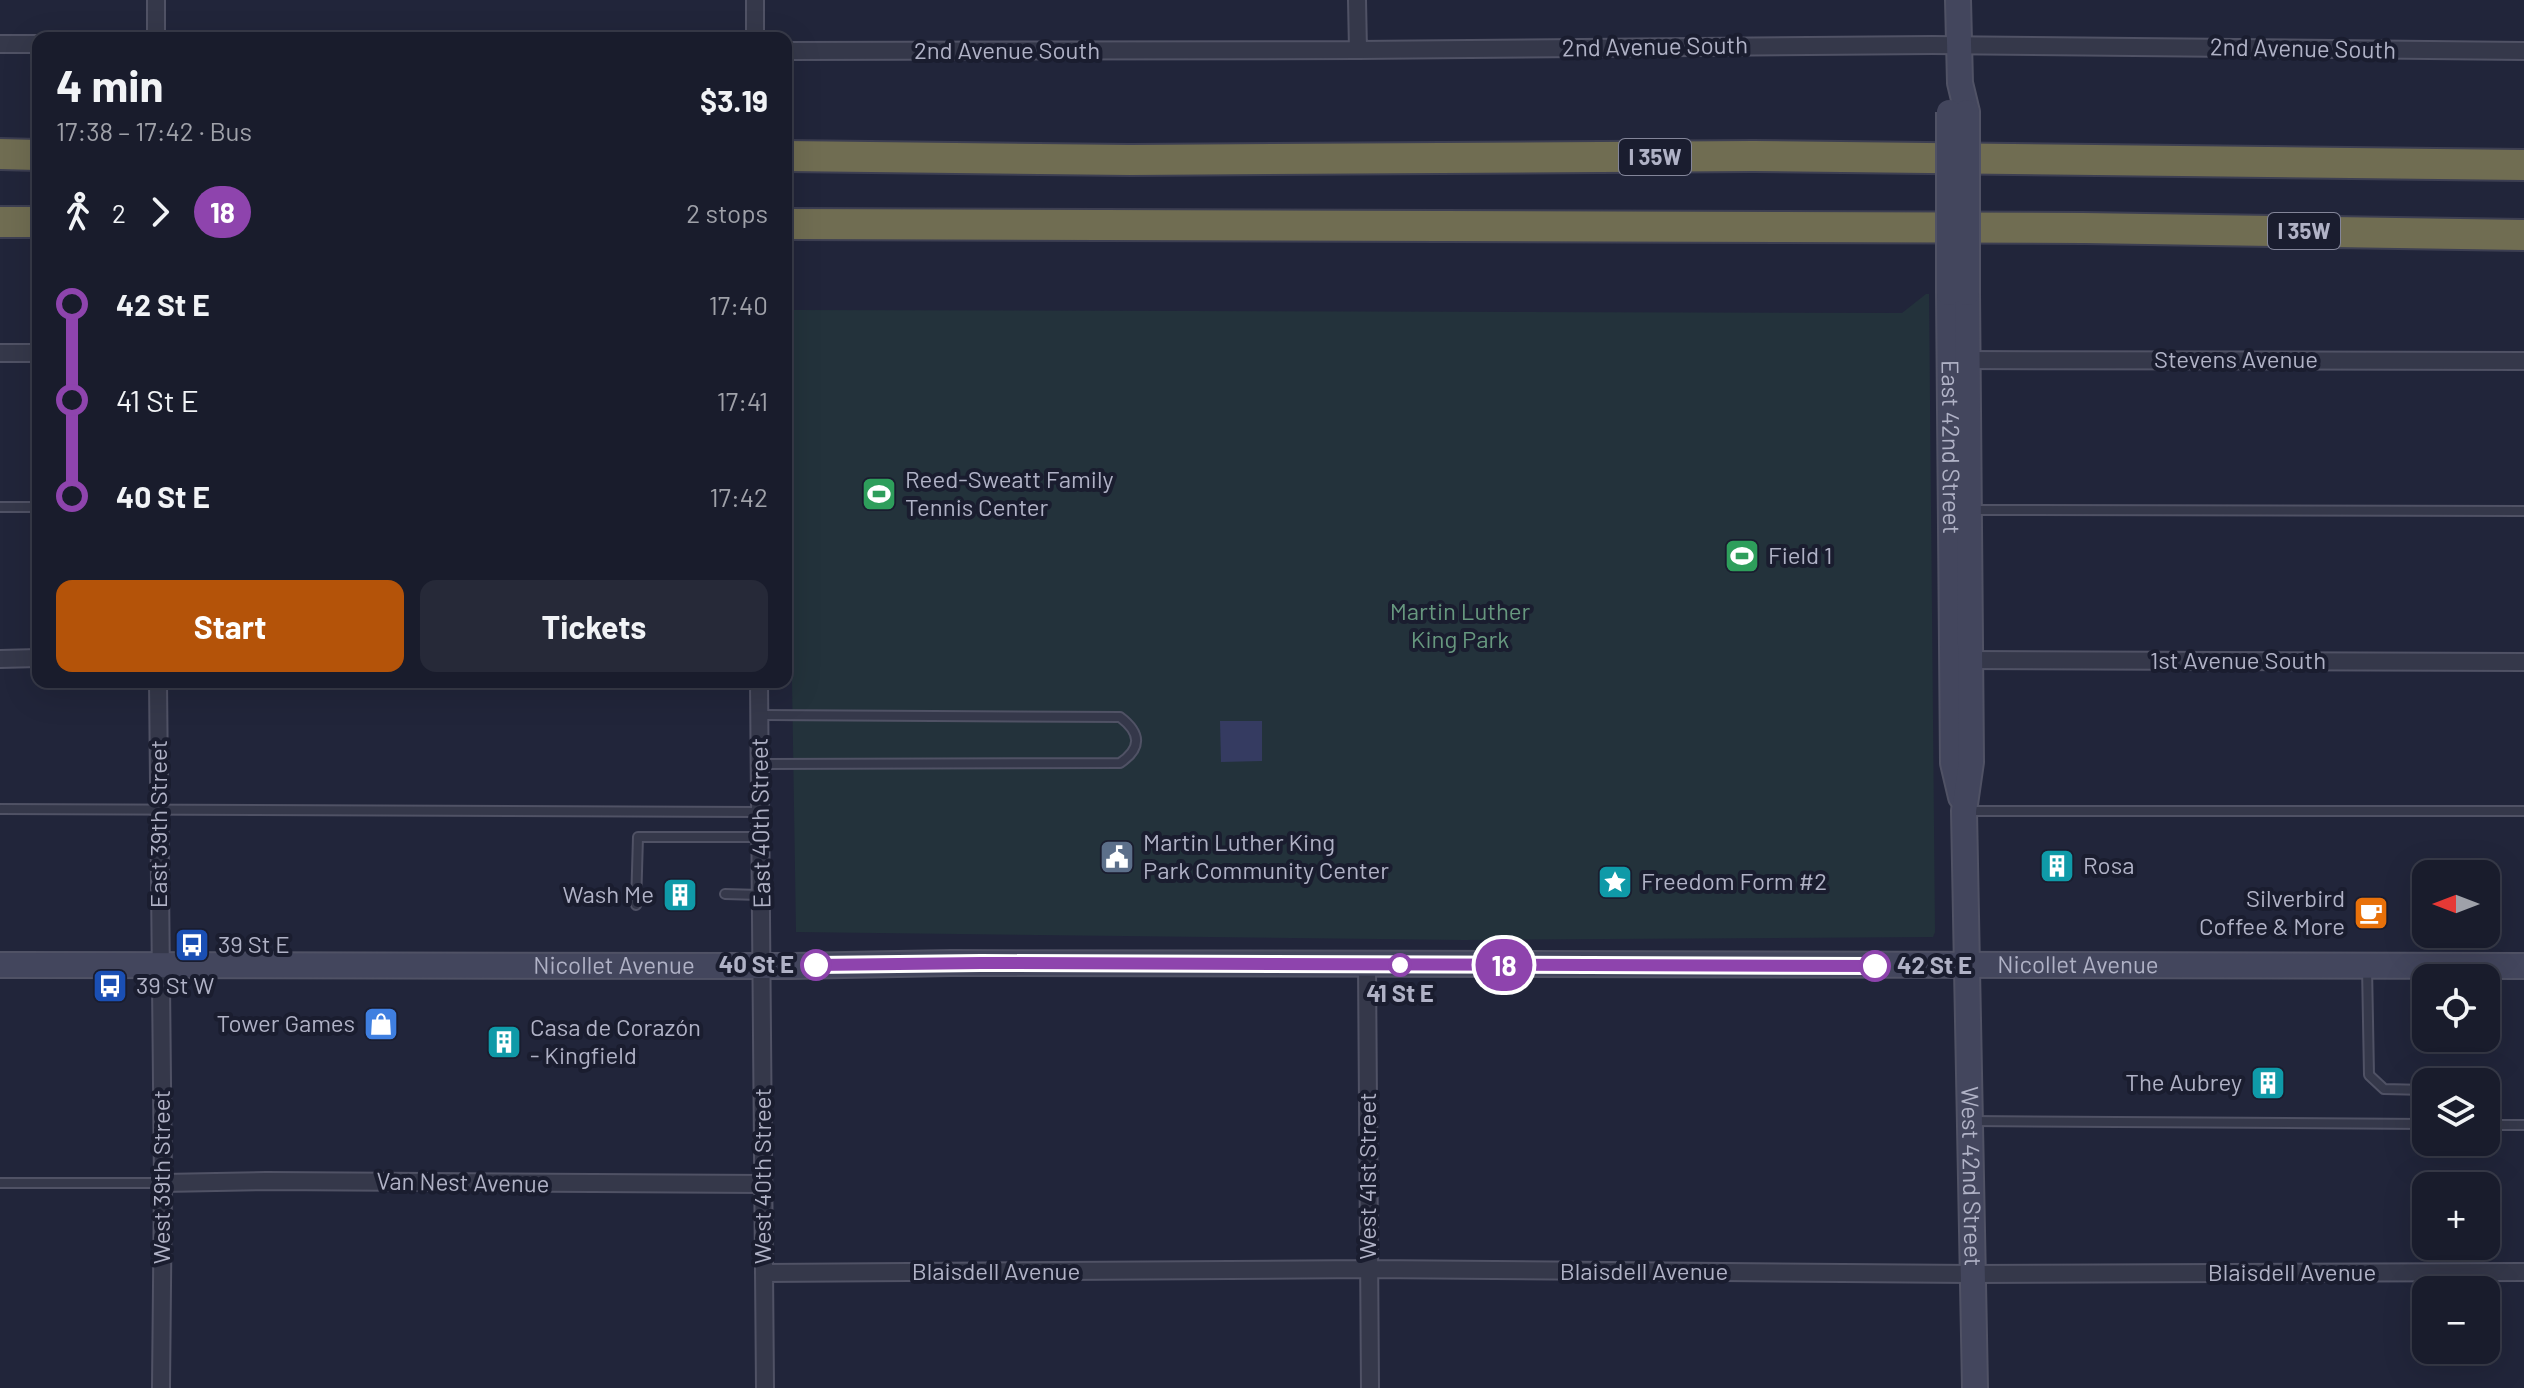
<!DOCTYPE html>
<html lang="en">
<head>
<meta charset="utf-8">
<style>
  body { margin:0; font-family:Barlow,sans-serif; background:#262938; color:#f1f3f6; height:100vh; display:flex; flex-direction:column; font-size:30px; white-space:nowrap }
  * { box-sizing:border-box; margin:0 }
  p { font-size:26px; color:#9fa1a9 }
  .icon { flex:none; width:44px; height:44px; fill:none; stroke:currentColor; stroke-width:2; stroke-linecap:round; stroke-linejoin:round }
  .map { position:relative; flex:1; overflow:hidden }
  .panel { position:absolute; left:32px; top:32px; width:760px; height:656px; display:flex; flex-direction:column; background:#191c2c; border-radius:16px; box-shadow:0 8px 32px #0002,0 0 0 2px #373a48 }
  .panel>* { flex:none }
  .badge { padding:0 16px; border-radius:26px; font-size:28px; line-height:52px }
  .needle { width:52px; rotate:270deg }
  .tools { position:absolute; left:2412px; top:860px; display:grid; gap:16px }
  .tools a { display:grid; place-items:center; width:88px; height:88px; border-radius:16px; background:#191c2c; box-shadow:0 8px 32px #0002,0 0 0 2px #373a48; font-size:40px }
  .map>.badge { position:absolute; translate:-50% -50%; box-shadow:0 0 0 4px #fff }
  .legs { display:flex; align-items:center; gap:12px; height:88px; padding:0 24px; font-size:26px }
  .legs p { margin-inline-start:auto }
  .head { display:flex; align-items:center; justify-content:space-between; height:136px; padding:0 24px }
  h1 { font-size:44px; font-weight:700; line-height:60px }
  .action { display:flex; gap:16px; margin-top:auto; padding:16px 24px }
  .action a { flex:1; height:92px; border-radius:16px; background:#b45309; color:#fff; font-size:32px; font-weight:700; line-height:92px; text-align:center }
  .action a+a { background:#262938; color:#f1f3f6 }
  ul { padding:0 24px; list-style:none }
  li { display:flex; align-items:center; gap:28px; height:96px; font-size:30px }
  li i { display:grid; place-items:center; width:12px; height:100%; margin:0 10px; background:currentColor }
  li i::after { content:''; width:20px; height:20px; margin:-10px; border:6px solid; border-radius:50%; background:#191c2c }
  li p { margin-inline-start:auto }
  li:first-child i { background:linear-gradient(#0000 50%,currentColor 0) }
  li:last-child i { background:linear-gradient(currentColor 50%,#0000 0) }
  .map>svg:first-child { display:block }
</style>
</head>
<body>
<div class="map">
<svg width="2524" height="1388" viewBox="0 0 2524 1388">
  <rect width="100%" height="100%" fill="#21253a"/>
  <path fill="#23323b" d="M 1926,294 L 1929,294 L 1935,932 L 1933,937 L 1464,940 L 796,932 L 787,369 L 790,310 L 1902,313 Z"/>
  <path fill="#353b61" d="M 1220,721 L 1262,721 L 1262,761 L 1221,762 Z"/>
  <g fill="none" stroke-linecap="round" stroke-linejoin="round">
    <g stroke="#505265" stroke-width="12">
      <path id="lane" d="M 0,507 L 38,507
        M 1973,510 L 2524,511
        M 759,715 L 1120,717 C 1141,733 1142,748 1120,763 L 761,764
        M 0,809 L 760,812
        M 1969,811 L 2524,811
        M 725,894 L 760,895
        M 636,905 L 638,837 L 760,837
        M 2367,967 L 2369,1075 L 2384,1089 L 2426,1090
        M 1971,1121 L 2426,1124
        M 2486,1125 L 2524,1125
        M 0,1183 L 163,1183"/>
    </g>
    <g stroke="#505265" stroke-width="20">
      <path id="street" d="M 755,0 L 755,38
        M 1357,0 L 1358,50
        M 156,38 L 156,0
        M 0,44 L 38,44
        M 786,51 L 1358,50 L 1932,45 L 2524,51
        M 0,353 L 38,353
        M 1958,360 L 2524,361
        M 0,659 L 38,658
        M 1961,660 L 2524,662
        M 158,682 L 163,1183 L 161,1388
        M 759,682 L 765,1388
        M 1367,964 L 1370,1388
        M 163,1183 L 266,1181 L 763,1184
        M 764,1273 L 1369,1269 L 1972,1274 L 2524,1272"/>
    </g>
    <g stroke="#505265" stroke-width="28">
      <g id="secondary">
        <path d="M 1958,0 L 1960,83 L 1967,112"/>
        <path id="s1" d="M 1949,293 L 1953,763 L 1961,797"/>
        <path id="s2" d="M 1967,293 L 1971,762 L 1964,811 L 1975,1388"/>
        <path id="s3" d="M 0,965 L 792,966 L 951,963 L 2524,966"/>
      </g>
    </g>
    <g stroke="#3d3f52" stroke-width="34">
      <path id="highway" d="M 0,154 L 38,155
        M 786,156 L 1130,160 L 1753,156 L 2524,165
        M 0,222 L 38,222
        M 786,224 L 2084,228 L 2524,235"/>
    </g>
    <use href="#lane" stroke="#35384a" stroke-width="8"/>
    <use href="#street" stroke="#35384a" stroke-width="16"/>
    <use href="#secondary" stroke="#43465d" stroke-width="24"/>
    <use href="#highway" stroke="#706d52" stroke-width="30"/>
    <g stroke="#505265" stroke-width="28" stroke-linecap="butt">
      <path id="secondary-bridge" d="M 1967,112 L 1967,293
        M 1949,293 L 1949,112"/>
    </g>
    <use href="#secondary-bridge" stroke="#43465d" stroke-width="24"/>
  </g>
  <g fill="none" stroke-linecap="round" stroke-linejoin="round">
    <g stroke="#fff" stroke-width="18">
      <path id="line-1" d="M 816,965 L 981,963 L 1875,966"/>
    </g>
    <use href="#line-1" stroke="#8e44ad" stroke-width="12"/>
  </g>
  <defs>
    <g id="stadium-square" transform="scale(1.8)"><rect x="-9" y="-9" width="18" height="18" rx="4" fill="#2e9e5b" stroke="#1a1d2f"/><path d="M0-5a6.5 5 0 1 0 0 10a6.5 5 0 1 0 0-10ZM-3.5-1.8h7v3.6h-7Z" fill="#fff"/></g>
    <g id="civic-square" transform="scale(1.8)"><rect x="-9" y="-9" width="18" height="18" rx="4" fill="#5c6f8a" stroke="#1a1d2f"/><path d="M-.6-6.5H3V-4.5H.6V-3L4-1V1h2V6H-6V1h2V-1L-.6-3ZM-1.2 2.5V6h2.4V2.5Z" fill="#fff"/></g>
    <g id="building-square" transform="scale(1.8)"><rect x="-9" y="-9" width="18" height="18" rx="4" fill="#0f9aa8" stroke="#1a1d2f"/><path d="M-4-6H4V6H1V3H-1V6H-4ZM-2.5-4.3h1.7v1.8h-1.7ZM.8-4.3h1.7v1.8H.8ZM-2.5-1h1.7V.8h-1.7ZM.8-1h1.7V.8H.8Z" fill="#fff"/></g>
    <g id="sight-square" transform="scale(1.8)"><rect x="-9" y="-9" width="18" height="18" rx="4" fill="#0f9aa8" stroke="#1a1d2f"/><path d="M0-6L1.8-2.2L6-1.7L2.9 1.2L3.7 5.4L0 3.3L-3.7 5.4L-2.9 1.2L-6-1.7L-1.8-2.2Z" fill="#fff"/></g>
    <g id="cafe-square" transform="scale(1.8)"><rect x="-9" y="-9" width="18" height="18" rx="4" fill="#e8710a" stroke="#1a1d2f"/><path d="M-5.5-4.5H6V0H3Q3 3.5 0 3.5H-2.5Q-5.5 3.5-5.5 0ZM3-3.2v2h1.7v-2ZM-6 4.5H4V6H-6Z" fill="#fff"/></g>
    <g id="bus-square" transform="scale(1.8)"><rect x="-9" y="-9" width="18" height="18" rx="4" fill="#1a4fb4" stroke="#1a1d2f"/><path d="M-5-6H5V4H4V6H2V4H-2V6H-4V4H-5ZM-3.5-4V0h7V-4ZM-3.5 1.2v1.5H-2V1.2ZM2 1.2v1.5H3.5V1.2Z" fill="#fff"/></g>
    <g id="shop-square" transform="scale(1.8)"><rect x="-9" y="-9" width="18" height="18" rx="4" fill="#3f7fe0" stroke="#1a1d2f"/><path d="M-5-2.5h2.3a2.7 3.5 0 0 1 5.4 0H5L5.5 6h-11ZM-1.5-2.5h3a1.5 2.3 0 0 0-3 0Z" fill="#fff"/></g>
  </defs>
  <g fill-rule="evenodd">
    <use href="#stadium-square" x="879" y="494"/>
    <use href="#stadium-square" x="1742" y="556"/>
    <use href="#civic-square" x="1117" y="857"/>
    <use href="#building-square" x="2057" y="866"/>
    <use href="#sight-square" x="1615" y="882"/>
    <use href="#building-square" x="680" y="895"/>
    <use href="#cafe-square" x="2371" y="913"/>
    <use href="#bus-square" x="192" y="945"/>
    <use href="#bus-square" x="110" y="986"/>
    <use href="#shop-square" x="381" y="1024"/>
    <use href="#building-square" x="504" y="1042"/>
    <use href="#building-square" x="2268" y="1083"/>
  </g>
  <g fill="#fff" stroke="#8e44ad" stroke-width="4">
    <circle cx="816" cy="965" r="14"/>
    <circle cx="1400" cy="965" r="10"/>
    <circle cx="1875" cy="966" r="14"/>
  </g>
  <g text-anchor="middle" stroke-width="8" stroke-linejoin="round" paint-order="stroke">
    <g fill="#1a1d2f" stroke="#838599" stroke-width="2">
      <rect x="1619" y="139" width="72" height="36" rx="6"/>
      <rect x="2268" y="213" width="72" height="36" rx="6"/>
    </g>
    <g font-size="22" font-weight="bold" fill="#b0b2c6">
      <text x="1655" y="165">I 35W</text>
      <text x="2304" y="239">I 35W</text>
    </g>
    <g font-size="24" fill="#b0b2c6" stroke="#1a1d2f">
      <text transform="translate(1655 47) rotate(-1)" y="8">2nd Avenue South</text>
      <text transform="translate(2303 49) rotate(1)" y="8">2nd Avenue South</text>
      <text x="1007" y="59">2nd Avenue South</text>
      <text x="2236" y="368">Stevens Avenue</text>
      <text dy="8" stroke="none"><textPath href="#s1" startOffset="154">East 42nd Street</textPath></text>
      <text x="2238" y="669">1st Avenue South</text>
      <text transform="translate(761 823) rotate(-91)" y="8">East 40th Street</text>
      <text transform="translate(159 824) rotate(-90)" y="8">East 39th Street</text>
      <text dy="8" stroke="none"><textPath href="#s3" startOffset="614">Nicollet Avenue</textPath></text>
      <text dy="8" stroke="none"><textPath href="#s3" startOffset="2078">Nicollet Avenue</textPath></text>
      <text transform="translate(763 1176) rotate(-90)" y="8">West 40th Street</text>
      <text transform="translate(1368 1176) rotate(-90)" y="8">West 41st Street</text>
      <text transform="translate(162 1177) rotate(-90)" y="8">West 39th Street</text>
      <text dy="8" stroke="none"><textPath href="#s2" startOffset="884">West 42nd Street</textPath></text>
      <text transform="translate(463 1183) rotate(1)" y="8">Van Nest Avenue</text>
      <text x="996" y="1280">Blaisdell Avenue</text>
      <text x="1644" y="1280">Blaisdell Avenue</text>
      <text x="2292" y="1281">Blaisdell Avenue</text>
    </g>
    <g font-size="24" fill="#b0b2c6" stroke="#1a1d2f" text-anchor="start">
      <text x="905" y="488">Reed-Sweatt Family<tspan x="905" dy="28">Tennis Center</tspan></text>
      <text x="1768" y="564">Field 1</text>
      <text x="1143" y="851">Martin Luther King<tspan x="1143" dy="28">Park Community Center</tspan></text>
      <text x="2083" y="874">Rosa</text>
      <text x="1641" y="890">Freedom Form #2</text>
      <text x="654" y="903" text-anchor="end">Wash Me</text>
      <text x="2345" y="907" text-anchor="end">Silverbird<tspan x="2345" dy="28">Coffee &amp; More</tspan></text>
      <text x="218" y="953">39 St E</text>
      <text x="136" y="994">39 St W</text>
      <text x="355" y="1032" text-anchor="end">Tower Games</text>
      <text x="530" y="1036">Casa de Corazón<tspan x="530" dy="28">- Kingfield</tspan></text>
      <text x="2242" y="1091" text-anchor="end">The Aubrey</text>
    </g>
    <g font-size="24" fill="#67987f" stroke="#1a1d2f">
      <text x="1460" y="620">Martin Luther<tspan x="1460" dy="28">King Park</tspan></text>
    </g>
    <g font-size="24" font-weight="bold" fill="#b0b2c6" stroke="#1a1d2f" text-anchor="end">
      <text x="794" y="973">40 St E</text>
      <text x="1897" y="974" text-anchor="start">42 St E</text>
      <text x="1400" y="1002" text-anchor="middle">41 St E</text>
    </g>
  </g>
</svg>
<div class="tools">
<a><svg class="needle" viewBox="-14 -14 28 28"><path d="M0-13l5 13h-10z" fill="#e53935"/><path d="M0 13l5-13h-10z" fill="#9fa1a9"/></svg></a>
<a><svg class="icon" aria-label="locate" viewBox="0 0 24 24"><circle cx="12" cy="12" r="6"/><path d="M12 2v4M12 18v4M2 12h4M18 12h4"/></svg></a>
<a><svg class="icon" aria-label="layers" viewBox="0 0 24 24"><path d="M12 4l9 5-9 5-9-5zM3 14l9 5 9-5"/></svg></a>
<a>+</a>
<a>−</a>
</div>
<b class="badge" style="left:1504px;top:965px;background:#8e44ad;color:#fff">18</b>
<section class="panel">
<div class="head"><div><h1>4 min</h1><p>17:38 – 17:42 · Bus</p></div><b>$3.19</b></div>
<div class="legs"><svg class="icon" aria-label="walk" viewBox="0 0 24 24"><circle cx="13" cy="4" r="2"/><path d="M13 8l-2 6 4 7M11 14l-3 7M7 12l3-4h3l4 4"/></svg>2<svg class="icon" aria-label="forward" viewBox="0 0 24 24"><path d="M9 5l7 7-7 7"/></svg><b class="badge" style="background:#8e44ad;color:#fff">18</b><p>2 stops</p></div>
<ul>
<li><i style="color:#8e44ad"></i><b>42 St E</b><p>17:40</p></li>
<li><i style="color:#8e44ad"></i><span>41 St E</span><p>17:41</p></li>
<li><i style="color:#8e44ad"></i><b>40 St E</b><p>17:42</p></li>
</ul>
<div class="action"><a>Start</a><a>Tickets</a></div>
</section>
</div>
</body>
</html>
